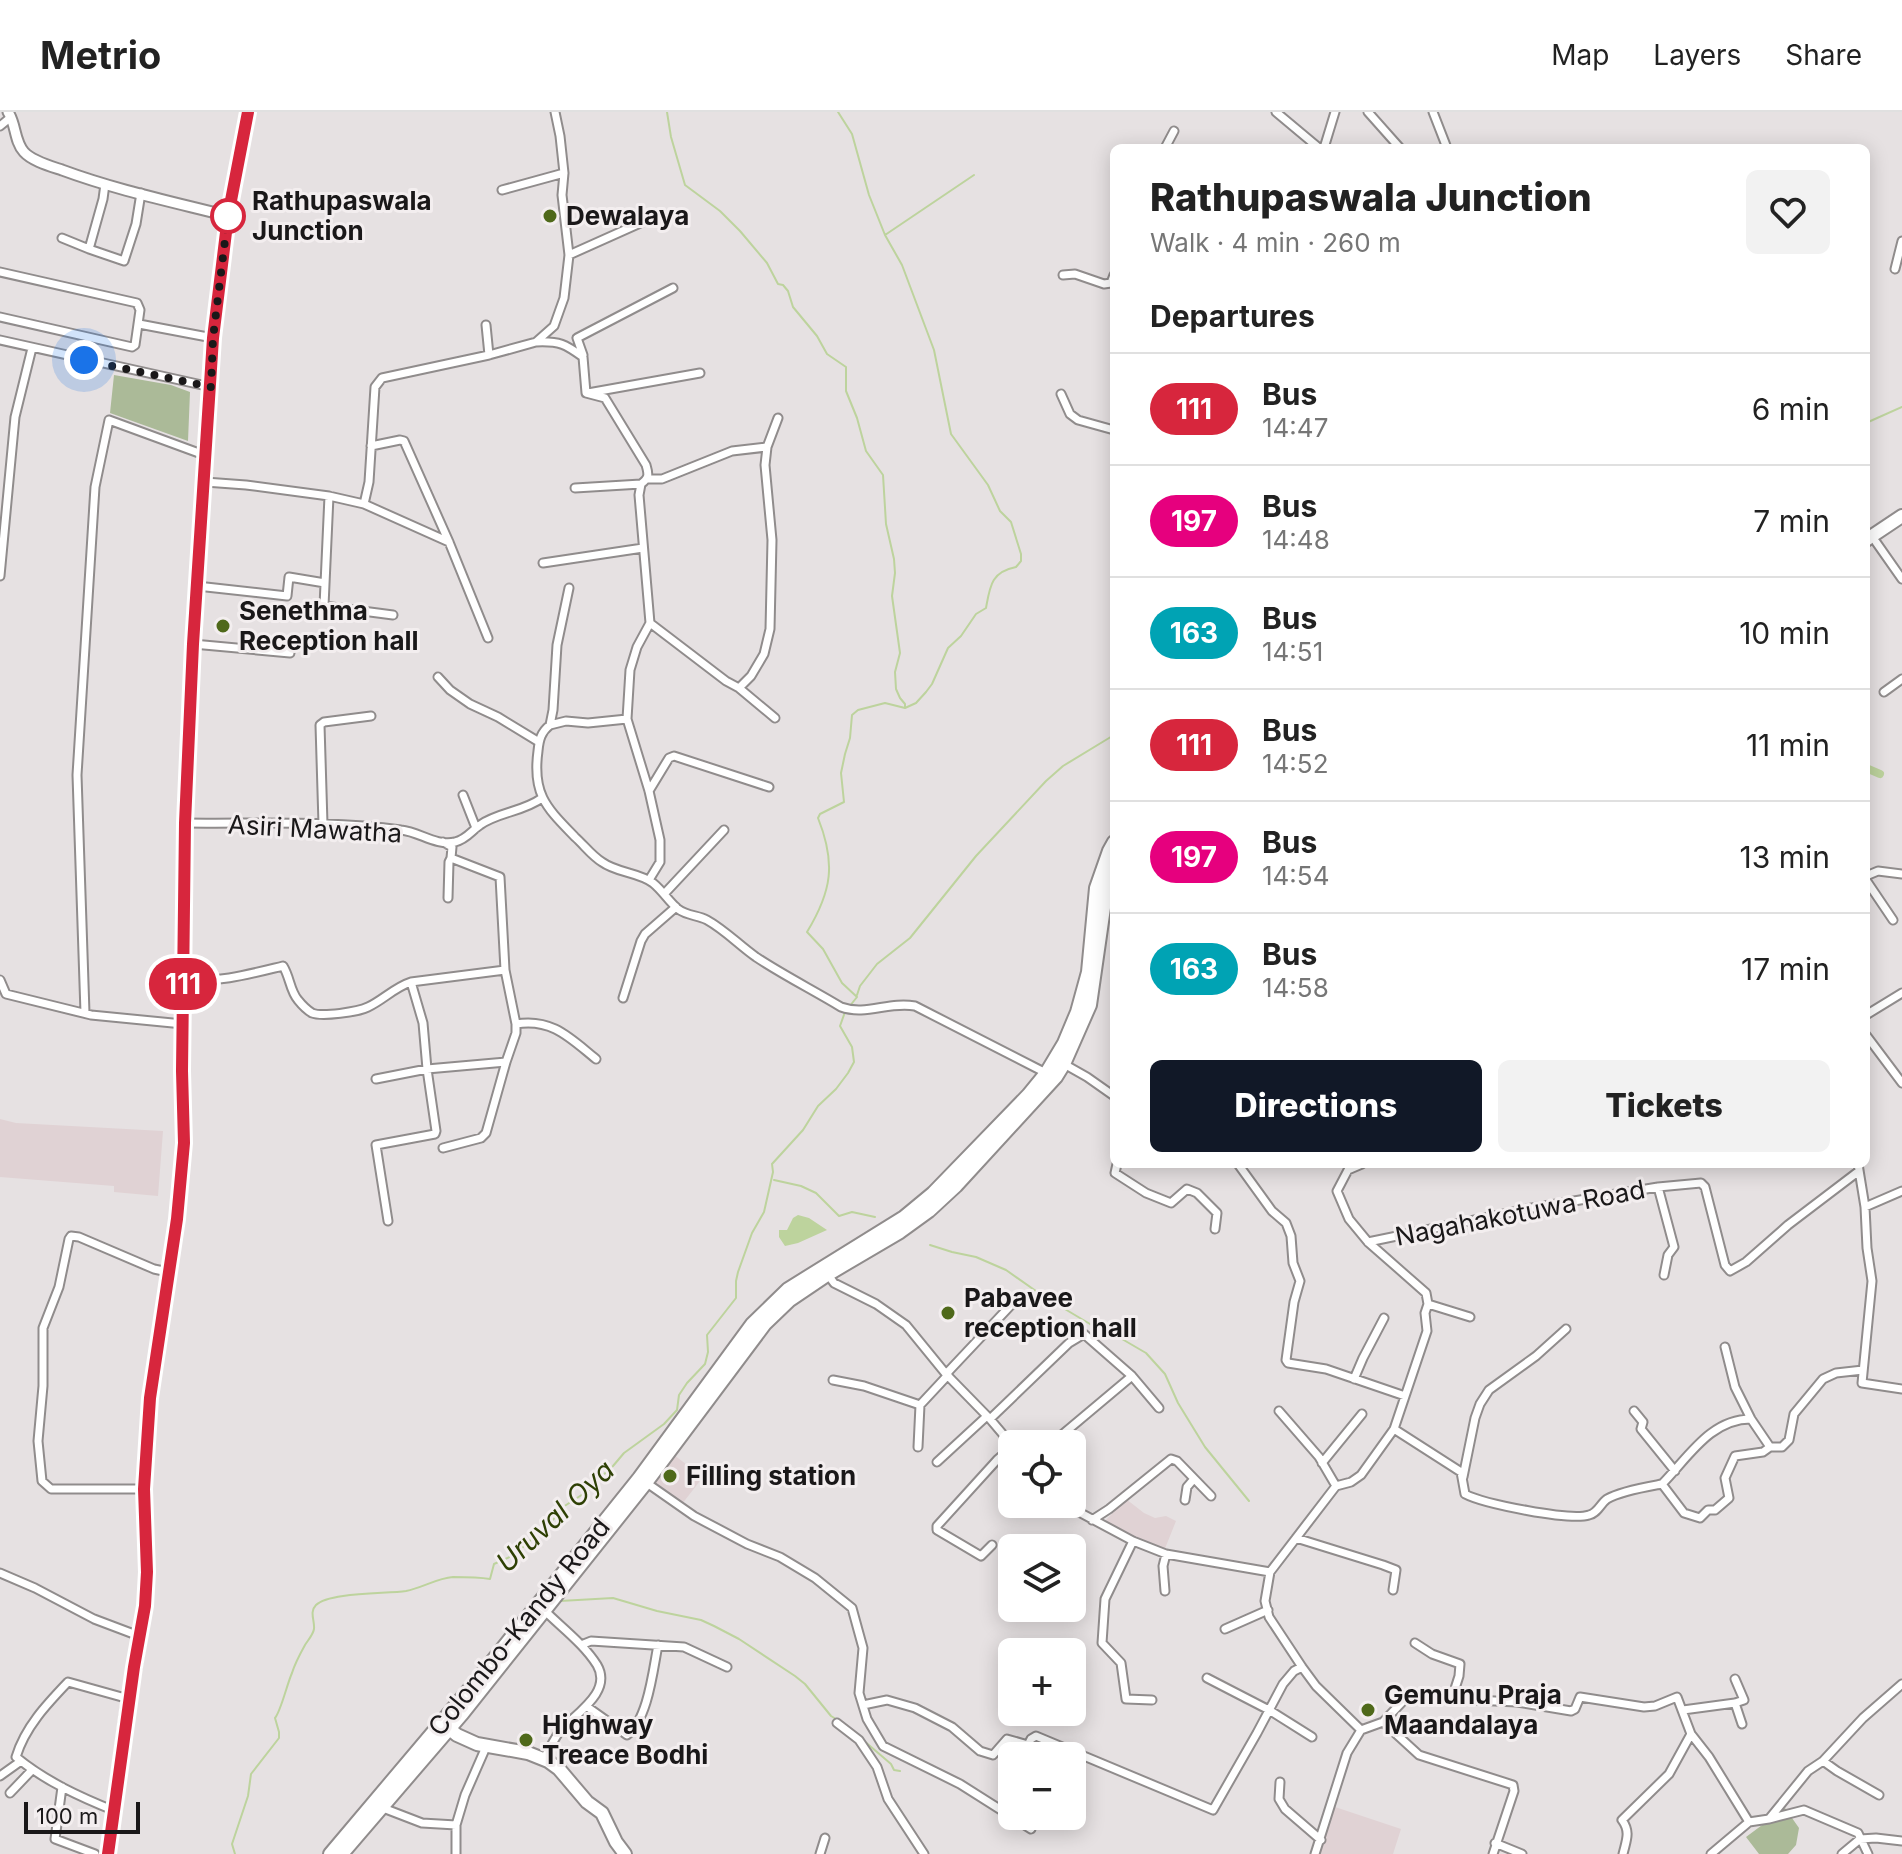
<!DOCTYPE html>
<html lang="en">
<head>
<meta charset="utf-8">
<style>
  body { margin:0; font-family:Inter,sans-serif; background:#f2f2f2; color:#222; height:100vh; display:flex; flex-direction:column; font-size:30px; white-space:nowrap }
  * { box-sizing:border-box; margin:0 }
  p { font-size:26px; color:#767676 }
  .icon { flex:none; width:44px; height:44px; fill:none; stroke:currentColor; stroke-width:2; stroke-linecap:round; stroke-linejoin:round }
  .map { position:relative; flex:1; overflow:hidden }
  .sheet { position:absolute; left:1110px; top:32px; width:760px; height:1024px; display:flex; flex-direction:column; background:#fff; border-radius:12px; box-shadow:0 4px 20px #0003 }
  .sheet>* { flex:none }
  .badge { padding:0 16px; border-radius:26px; font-size:28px; line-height:52px }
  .fabs { position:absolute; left:998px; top:1318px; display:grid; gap:16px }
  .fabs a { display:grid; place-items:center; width:88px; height:88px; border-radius:12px; background:#fff; box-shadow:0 4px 20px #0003; font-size:40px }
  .scale { position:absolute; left:24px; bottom:20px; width:116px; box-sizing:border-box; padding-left:8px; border:4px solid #1a1819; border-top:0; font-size:22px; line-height:28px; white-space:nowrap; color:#1a1819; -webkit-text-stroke:6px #f3eeef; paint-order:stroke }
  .you { position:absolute; width:40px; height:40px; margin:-20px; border:6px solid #fff; border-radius:50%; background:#1a73e8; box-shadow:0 0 0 12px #1a73e833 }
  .map>.badge { position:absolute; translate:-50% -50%; box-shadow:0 0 0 4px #fff }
  h2 { padding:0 40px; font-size:30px; line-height:72px }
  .round { display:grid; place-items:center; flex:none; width:84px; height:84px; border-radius:12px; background:#f2f2f2 }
  .overview { display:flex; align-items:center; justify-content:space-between; height:136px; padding:0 40px }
  h1 { font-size:38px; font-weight:800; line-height:60px }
  .cta { display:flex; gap:16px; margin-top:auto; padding:16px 40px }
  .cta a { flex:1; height:92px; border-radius:12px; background:#111827; color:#fff; font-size:32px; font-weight:800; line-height:92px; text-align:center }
  .cta a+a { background:#f2f2f2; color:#222 }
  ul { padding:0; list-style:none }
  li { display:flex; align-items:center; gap:24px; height:112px; padding:0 40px; border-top:2px solid #e0e0e0 }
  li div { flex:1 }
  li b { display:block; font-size:30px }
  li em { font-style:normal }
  li .badge { min-width:88px; font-weight:700; text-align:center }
  header { display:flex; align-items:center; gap:48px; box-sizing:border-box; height:112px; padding:0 40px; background:#fff; border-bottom:2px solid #e0e0e0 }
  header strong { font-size:38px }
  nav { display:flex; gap:44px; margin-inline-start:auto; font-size:28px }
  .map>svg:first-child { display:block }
</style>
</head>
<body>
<header>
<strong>Metrio</strong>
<nav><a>Map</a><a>Layers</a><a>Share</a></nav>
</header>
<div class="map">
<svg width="1902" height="1742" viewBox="0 0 1902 1742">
  <rect width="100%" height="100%" fill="#e6e1e2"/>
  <path fill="#e0d2d4" d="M 0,1007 L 16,1011 L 163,1019 L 158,1084 L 114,1080 L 114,1074 L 0,1065 Z
    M 674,1343 L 703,1365 L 682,1392 L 652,1370 Z
    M 1126,1387 L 1144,1401 L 1155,1406 L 1166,1404 L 1176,1409 L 1164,1439 L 1143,1432 L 1105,1412 L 1106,1408 Z
    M 1335,1695 L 1401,1717 L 1393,1742 L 1319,1742 Z"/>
  <path fill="#abba98" d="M 114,263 L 171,273 L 190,280 L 188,329 L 110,301 Z
    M 1785,1696 L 1799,1716 L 1796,1733 L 1788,1742 L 1759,1742 L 1746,1725 Z"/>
  <path fill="#bdd39d" d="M 798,1103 L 809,1106 L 827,1118 L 798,1131 L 785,1134 L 779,1125 L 779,1118 L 787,1118 L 793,1106 Z"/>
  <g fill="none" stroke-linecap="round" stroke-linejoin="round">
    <path stroke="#bdd39d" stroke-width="2" d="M 667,0 L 671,25 L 685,73 L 720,99 L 740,119 L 767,151 L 778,172 L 783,173 L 788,179 L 793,195 L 817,224 L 827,242 L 846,255 L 846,279 L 857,306 L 866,339 L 883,363 L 886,412 L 894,447 L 895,461 L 892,484 L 900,541 L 895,560 L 896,577 L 900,586 L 905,592 L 905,596
      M 838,0 L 852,22 L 869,83 L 885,123 L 902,153 L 934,238 L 951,322 L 988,373 L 1000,399 L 1011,410 L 1021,442 L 1021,449 L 1016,455 C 991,460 990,474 986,496 L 976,502 L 961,524 L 948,536 L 932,572 L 926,580 L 916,591 L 905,596 L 885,591 L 858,598 L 852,603 L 850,626 L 845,642 L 841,661 L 844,690 L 820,702 L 818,706 C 836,751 832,779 807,820 L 823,837 L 842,871 L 857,885 L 849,895
      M 885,123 L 974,63
      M 1866,311 L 1902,295
      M 857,883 L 860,874 L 877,852 L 910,826 L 976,744 L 1046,669 L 1063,654 L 1114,623
      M 774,1068 L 801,1074 L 816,1081 L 839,1104 L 852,1100 L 875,1105
      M 930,1133 L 952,1140 L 976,1145 L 1006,1158 L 1043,1184 L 1090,1212 L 1110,1220 L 1146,1241 L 1165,1262 L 1178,1291 L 1205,1335 L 1249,1389
      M 560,1489 L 613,1486 L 657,1499 L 701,1508 L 714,1514 L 739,1527 L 795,1564 L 805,1572 L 831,1604 L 836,1607
      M 848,1615 L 858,1623
      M 863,1628 L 891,1652 L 894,1658 L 900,1659
      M 235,1742 L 232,1732 L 248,1684 L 251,1662 L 279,1626 L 279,1620 L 275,1606 C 281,1599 287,1572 292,1561 C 295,1551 300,1542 305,1533 C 308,1528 313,1523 314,1517 C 315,1509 309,1500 316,1493 C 329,1480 386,1482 406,1479 C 422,1476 437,1466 453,1465 C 466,1465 478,1465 490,1467 L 494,1452 L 514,1443 L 553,1408 L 563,1395 L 594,1375 L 602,1364 L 613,1354 L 624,1341 L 664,1312 L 677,1298 L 679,1283 L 687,1271 L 705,1252 L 708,1240 L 707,1223 L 736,1186 L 736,1169 L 738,1160 L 752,1121 L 764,1100 L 773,1060 L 772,1052 L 803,1018 L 818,994 L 836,977 L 848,961 L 854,950 L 852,935 L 840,914 L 845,900"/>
    <path stroke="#bdd39d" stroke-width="8" d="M 1866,656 L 1880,662"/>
    <g stroke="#908c8c" stroke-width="11">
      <path id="minor" d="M 1276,0 L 1319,36
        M 1368,0 L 1400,36
        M 1433,0 L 1447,36
        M 0,14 L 11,5
        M 1165,36 L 1174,19
        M 1324,36 L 1335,0
        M 105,72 L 103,87 L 89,137 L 124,149 L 136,112 L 141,81
        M 502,78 L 564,61
        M 62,126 L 89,137
        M 569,143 L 656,104
        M 1895,157 L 1902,129
        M 0,160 L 137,191 L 140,198 L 135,233 L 132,235 L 0,205
        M 1063,163 L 1075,162 L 1104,172 L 1111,171 L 1114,163
        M 139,212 L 213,226
        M 486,213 L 489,243
        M 0,228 L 211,275
        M 536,230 C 560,229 565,232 583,245 L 586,281 L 605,286 L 646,353 C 649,363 649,366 641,372 L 639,383 L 650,511 L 726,569 L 739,576 L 775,606
        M 583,243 L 577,226 L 673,176
        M 588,281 L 700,261
        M 1061,282 L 1070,302 L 1078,308 L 1114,318
        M 371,334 L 400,328 L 404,329 L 449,430 L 488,526
        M 647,367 L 662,367 L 732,339 L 767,335
        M 205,370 L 246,373 L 329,384 L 364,392 L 449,430
        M 575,376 L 641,372
        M 329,384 L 324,494 L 393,503
        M 364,392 L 369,370 L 375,275 L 382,266 L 489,243 L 536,230 L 554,214 L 564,186 L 569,143 L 562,83 L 564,61 L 560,24 L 555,0
        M 1876,430 L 1902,467
        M 543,451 L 643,436
        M 0,464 L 15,305 L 32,236
        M 197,474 L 287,484 L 289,465 L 325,471
        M 569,476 L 557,533 L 553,598 L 550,613 C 541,620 539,628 538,639 C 532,683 547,696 575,725 C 584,733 592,744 602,750 C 617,761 638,760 653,771 C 663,779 669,790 678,797 C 687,804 698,803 707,808 C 725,818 739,833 756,845 C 783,863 813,878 841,895 C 866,904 889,889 915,894 L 1046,961
        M 193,532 L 290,541
        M 438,565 L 450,578 L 470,592 L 498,605 L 539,630
        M 739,576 L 751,564 L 764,542 L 770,517 L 772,428 L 765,353 L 767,335 L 778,306
        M 1884,580 L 1902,567
        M 550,613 L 566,609 L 588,611 L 627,607
        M 649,679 L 669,646 L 674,644 L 769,675
        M 463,683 L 476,716
        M 185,711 C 256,712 330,708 401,718 C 420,720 435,734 455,730 C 467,727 471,719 480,713 C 498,700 523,700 542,686
        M 323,712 L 320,613 L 324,610 L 371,604
        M 443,730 L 452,735 L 451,746 L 500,765 L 505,858 L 516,912 L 516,921 L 506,950 L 486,1021 L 481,1026 L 443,1036
        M 1866,764 L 1878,759 L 1902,762
        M 649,768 L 660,750 L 660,728 L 649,679 L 627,607 L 630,558 L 637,535 L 650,511
        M 1866,768 L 1893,808
        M 665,781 L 724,718
        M 448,786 L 449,750 L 451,746
        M 0,868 L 6,882 L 91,903 L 183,912
        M 183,868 C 218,871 250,862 283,854 C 290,865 290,879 298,888 C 302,893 307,898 312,901 C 322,905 358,900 368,895 C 383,888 395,875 411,870 L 505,858
        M 623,886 L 641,829 L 645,822 L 676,795
        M 85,901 L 77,663 L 95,375 L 109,308 L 207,344
        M 1866,903 L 1902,881
        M 516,912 C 552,906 570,926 596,947
        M 1866,923 L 1902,971
        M 1064,952 L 1087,965 L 1114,984
        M 376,967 L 427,957 L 506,950
        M 1117,1052 L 1115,1061 L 1146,1081 L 1171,1091 L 1187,1077 L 1197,1081 L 1217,1101 L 1215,1117
        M 1238,1052 L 1272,1099 L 1286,1111 L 1291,1124 L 1293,1151 L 1300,1169 L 1294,1190 L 1286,1248 L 1288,1251 L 1326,1257 L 1405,1284
        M 1858,1052 L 1865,1095 L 1867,1136 L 1872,1169 L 1862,1271 L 1902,1277
        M 1658,1075 L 1674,1135 L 1668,1143 L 1664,1163
        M 1865,1095 L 1902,1079
        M 388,1109 L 376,1033 L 435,1022 L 436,1019 L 427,957 L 423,911 L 411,870
        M 1368,1130 L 1532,1096 L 1658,1075 L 1701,1071 L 1705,1075 L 1725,1153 L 1730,1159 L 1746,1150 L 1788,1113 L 1859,1059
        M 826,1160 L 834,1171 L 876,1192 L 906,1213 L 946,1262 L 990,1307 L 1012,1333
        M 1428,1192 L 1470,1205
        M 1725,1235 L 1735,1275 L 1751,1307 L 1770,1335 L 1782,1335 L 1789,1328 L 1794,1302 L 1823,1267 L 1836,1261 L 1863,1258
        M 946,1262 L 1011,1193 L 1023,1188
        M 1354,1267 L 1363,1246 L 1384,1206
        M 833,1268 L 864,1274 L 920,1293 L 948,1263
        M 1279,1299 L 1319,1345 L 1336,1374
        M 1634,1299 L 1643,1310 L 1641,1317 L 1675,1359
        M 990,1307 L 1069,1231 L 1084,1222 L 1132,1264
        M 1751,1307 C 1710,1307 1688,1346 1662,1372 L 1684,1401 L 1700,1406 L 1708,1398 L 1715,1398 L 1729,1386 L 1725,1366 L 1735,1344 L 1763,1340 L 1770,1335
        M 1394,1317 L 1461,1360 L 1465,1382 C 1484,1392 1570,1409 1589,1403 C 1598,1401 1600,1392 1607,1387 C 1621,1379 1646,1375 1662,1372
        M 1051,1332 L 1132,1264 L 1159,1296
        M 918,1335 L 920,1293
        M 937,1350 L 987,1304
        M 1322,1351 L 1362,1302
        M 1463,1365 L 1475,1306 L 1480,1292 L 1489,1278 L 1536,1244 L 1566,1217
        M 644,1369 L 694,1404 L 747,1432 L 780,1445 L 815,1466 L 852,1496 L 863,1536 L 859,1581 L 867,1607 L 883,1634 L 960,1672 L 1031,1717
        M 144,1377 L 51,1377 L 42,1369 L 38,1329 L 43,1274 L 43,1216 L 59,1175 L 69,1127 L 71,1124 L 79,1125 L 154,1157 L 168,1160
        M 1185,1388 L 1187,1375 L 1193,1368
        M 1064,1392 L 1133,1429 L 1166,1442 L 1270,1460
        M 1092,1408 L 1109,1397 L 1171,1347 L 1177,1349 L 1211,1384
        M 1296,1426 L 1383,1453 L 1396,1458 L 1393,1478
        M 1133,1429 L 1105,1487 L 1102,1531 L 1121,1551 L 1126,1587 L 1152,1588
        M 992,1433 L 981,1444 L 937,1418 L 937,1414 L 997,1348 L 1012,1335
        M 0,1461 L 35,1476 L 94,1507 L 139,1524
        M 1165,1479 L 1163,1454 L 1166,1442
        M 544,1498 C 561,1515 584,1532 597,1553 C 613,1580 575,1602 560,1619 C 554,1627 549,1638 544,1646
        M 1225,1517 L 1268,1498
        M 1415,1531 L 1432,1542 L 1460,1552 L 1459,1564 L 1452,1586
        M 581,1533 L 591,1529 L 684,1535 L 727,1555
        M 1207,1566 L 1269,1598 L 1312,1625
        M 1735,1591 L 1742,1612
        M 863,1593 L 887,1588 L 915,1596 L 952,1615 L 980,1639 L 993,1643 L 1007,1627 L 1028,1633 L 1031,1627 L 1036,1624 L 1213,1698 L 1257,1621 L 1283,1572 L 1294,1559 L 1302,1555
        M 586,1594 L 627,1623 C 648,1608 653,1558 658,1533
        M 1683,1598 L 1735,1591 L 1744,1588 L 1735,1567
        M 1383,1610 L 1419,1643 L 1513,1673 L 1514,1679 L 1493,1742
        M 837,1611 L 859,1628 L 877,1655 L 888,1687 L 924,1742
        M 1361,1618 L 1316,1574 L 1302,1555 L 1269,1505 L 1265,1489 L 1270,1460 L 1336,1374 L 1351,1370 L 1361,1363 L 1394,1317 L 1427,1219 L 1425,1201 L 1428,1192 L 1426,1181 L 1368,1130 L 1349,1107 L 1337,1079 L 1348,1058 L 1362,1052
        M 1361,1618 L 1383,1610 L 1407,1585 L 1517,1590 L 1571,1599 L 1575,1597 L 1580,1585 L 1644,1595 L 1655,1594 L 1677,1585 L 1691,1622 L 1709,1645 L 1749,1710
        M 1823,1649 L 1837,1659 L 1879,1683
        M 0,1664 L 21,1649
        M 1280,1670 L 1279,1687 L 1285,1697 L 1321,1728
        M 62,1675 L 55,1727 L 95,1742
        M 10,1681 L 32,1658
        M 383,1696 L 422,1711 L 456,1713
        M 115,1699 C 80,1685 45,1669 16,1645 C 25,1615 47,1592 68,1570 L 129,1587
        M 1769,1707 L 1804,1698 L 1858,1721 L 1868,1742
        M 1495,1731 L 1522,1742
        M 456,1742 L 456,1713 L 465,1683 L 486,1635
        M 820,1742 L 825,1726
        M 1315,1742 L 1347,1641 L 1361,1618
        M 1623,1742 C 1626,1729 1631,1720 1622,1708 L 1669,1662 L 1691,1622
        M 1711,1742 L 1749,1710 L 1769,1707 L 1808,1659 L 1823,1649 L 1863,1606 L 1902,1572
        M 1842,1742 L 1860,1727 L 1876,1726 L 1902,1729"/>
    </g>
    <g stroke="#908c8c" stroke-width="13">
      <path id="tertiary" d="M 8,0 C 16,11 14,29 24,40 C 32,49 50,54 62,58 C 116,78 173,90 228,104"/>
    </g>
    <g stroke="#908c8c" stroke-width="16">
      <path id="primary" d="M 442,1611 L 457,1623 L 477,1632 L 528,1641 L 548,1649 L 559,1657 L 587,1690 L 602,1701 L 616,1730 L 625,1742
        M 108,1742 L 129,1587 L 145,1494 L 147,1460 L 144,1377 L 150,1286 L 177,1107 L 184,1031 L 182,959 L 185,711 L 193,532 L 213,226 L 228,104 L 248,0"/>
    </g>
    <g stroke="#908c8c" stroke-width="16">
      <path id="trunk" d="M 1866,428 L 1902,404
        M 330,1742 L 477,1568 L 639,1366 L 752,1212 L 788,1177 L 904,1105 L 933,1081 L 1028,983 L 1046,961 L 1064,931 L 1077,900 L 1088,860 L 1096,776 L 1109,739 L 1114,730
        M 342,1742 L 463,1601 L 646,1371 L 765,1212 L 790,1188 L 827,1163 L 900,1120 L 929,1099 L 956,1074 L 1056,965 L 1064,952 L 1090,893 L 1108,768 L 1114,752"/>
    </g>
    <use href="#minor" stroke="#fff" stroke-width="7"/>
    <use href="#tertiary" stroke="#fff" stroke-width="9"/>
    <use href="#primary" stroke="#fff" stroke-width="12"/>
    <use href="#trunk" stroke="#fff" stroke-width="12"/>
  </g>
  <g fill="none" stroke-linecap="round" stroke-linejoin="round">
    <g stroke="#fff" stroke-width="18">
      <path id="line" d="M 108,1742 L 134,1555 L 145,1494 L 147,1460 L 144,1377 L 150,1286 L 177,1107 L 184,1031 L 182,959 L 185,711 L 193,532 L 213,226 L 228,104 L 248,0"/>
    </g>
    <use href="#line" stroke="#d7263d" stroke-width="12"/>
    <path stroke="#1a1819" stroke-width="8" stroke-dasharray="0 14.4" d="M 84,248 L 211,275 L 213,226 L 228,104"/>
  </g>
  <circle fill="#fff" stroke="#d7263d" stroke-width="4" cx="228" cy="104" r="16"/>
  <g fill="#4f691a" stroke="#f3eeef" stroke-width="3">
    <circle cx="550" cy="104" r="8"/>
    <circle cx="223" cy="514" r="8"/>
    <circle cx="948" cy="1201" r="8"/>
    <circle cx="670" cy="1364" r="8"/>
    <circle cx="1368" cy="1598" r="8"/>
    <circle cx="526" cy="1628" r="8"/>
  </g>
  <g text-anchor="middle" stroke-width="6" stroke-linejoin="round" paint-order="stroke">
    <g font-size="26" font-weight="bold" fill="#1a1819" stroke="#f3eeef" text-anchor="start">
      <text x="252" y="98">Rathupaswala<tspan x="252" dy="30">Junction</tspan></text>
    </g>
    <g font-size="26" font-weight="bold" fill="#1a1819" stroke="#f3eeef" text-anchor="start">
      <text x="566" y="113">Dewalaya</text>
      <text x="239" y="508">Senethma<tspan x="239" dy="30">Reception hall</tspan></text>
      <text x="964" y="1195">Pabavee<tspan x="964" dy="30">reception hall</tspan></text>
      <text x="686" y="1373">Filling station</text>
      <text x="1384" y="1592">Gemunu Praja<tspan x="1384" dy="30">Maandalaya</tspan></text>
      <text x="542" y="1622">Highway<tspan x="542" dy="30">Treace Bodhi</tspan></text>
    </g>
    <g font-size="26" fill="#1a1819" stroke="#f3eeef">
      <text transform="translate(315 717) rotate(3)" y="9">Asiri Mawatha</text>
      <text transform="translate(1520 1101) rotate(-11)" y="9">Nagahakotuwa Road</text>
      <text transform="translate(519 1515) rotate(-51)" y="9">Colombo-Kandy Road</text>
    </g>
    <g font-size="28" font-style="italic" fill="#2e4004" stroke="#f3eeef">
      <text transform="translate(555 1404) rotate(-43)" y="10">Uruval Oya</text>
    </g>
  </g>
</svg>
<div class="fabs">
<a><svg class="icon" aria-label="locate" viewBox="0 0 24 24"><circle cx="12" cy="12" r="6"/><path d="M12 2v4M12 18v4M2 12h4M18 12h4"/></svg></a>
<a><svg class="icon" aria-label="layers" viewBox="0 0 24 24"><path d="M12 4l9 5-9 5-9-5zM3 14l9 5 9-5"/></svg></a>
<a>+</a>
<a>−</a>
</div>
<div class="scale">100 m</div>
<div class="you" style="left:84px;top:248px"></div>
<b class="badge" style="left:183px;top:872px;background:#d7263d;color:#fff">111</b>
<section class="sheet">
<div class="overview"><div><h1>Rathupaswala Junction</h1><p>Walk · 4 min · 260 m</p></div><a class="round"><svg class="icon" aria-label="heart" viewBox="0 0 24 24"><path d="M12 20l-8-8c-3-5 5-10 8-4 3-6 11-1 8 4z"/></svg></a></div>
<h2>Departures</h2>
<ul>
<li><span class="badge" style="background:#d7263d;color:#fff">111</span><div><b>Bus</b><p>14:47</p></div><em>6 min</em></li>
<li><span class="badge" style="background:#e6007e;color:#fff">197</span><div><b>Bus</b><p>14:48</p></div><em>7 min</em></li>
<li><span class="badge" style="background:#00a3b4;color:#fff">163</span><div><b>Bus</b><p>14:51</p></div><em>10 min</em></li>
<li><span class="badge" style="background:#d7263d;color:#fff">111</span><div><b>Bus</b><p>14:52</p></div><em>11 min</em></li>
<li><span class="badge" style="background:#e6007e;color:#fff">197</span><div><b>Bus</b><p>14:54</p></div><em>13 min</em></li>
<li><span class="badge" style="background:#00a3b4;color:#fff">163</span><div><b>Bus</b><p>14:58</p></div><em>17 min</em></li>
</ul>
<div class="cta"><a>Directions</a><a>Tickets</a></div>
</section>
</div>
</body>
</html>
